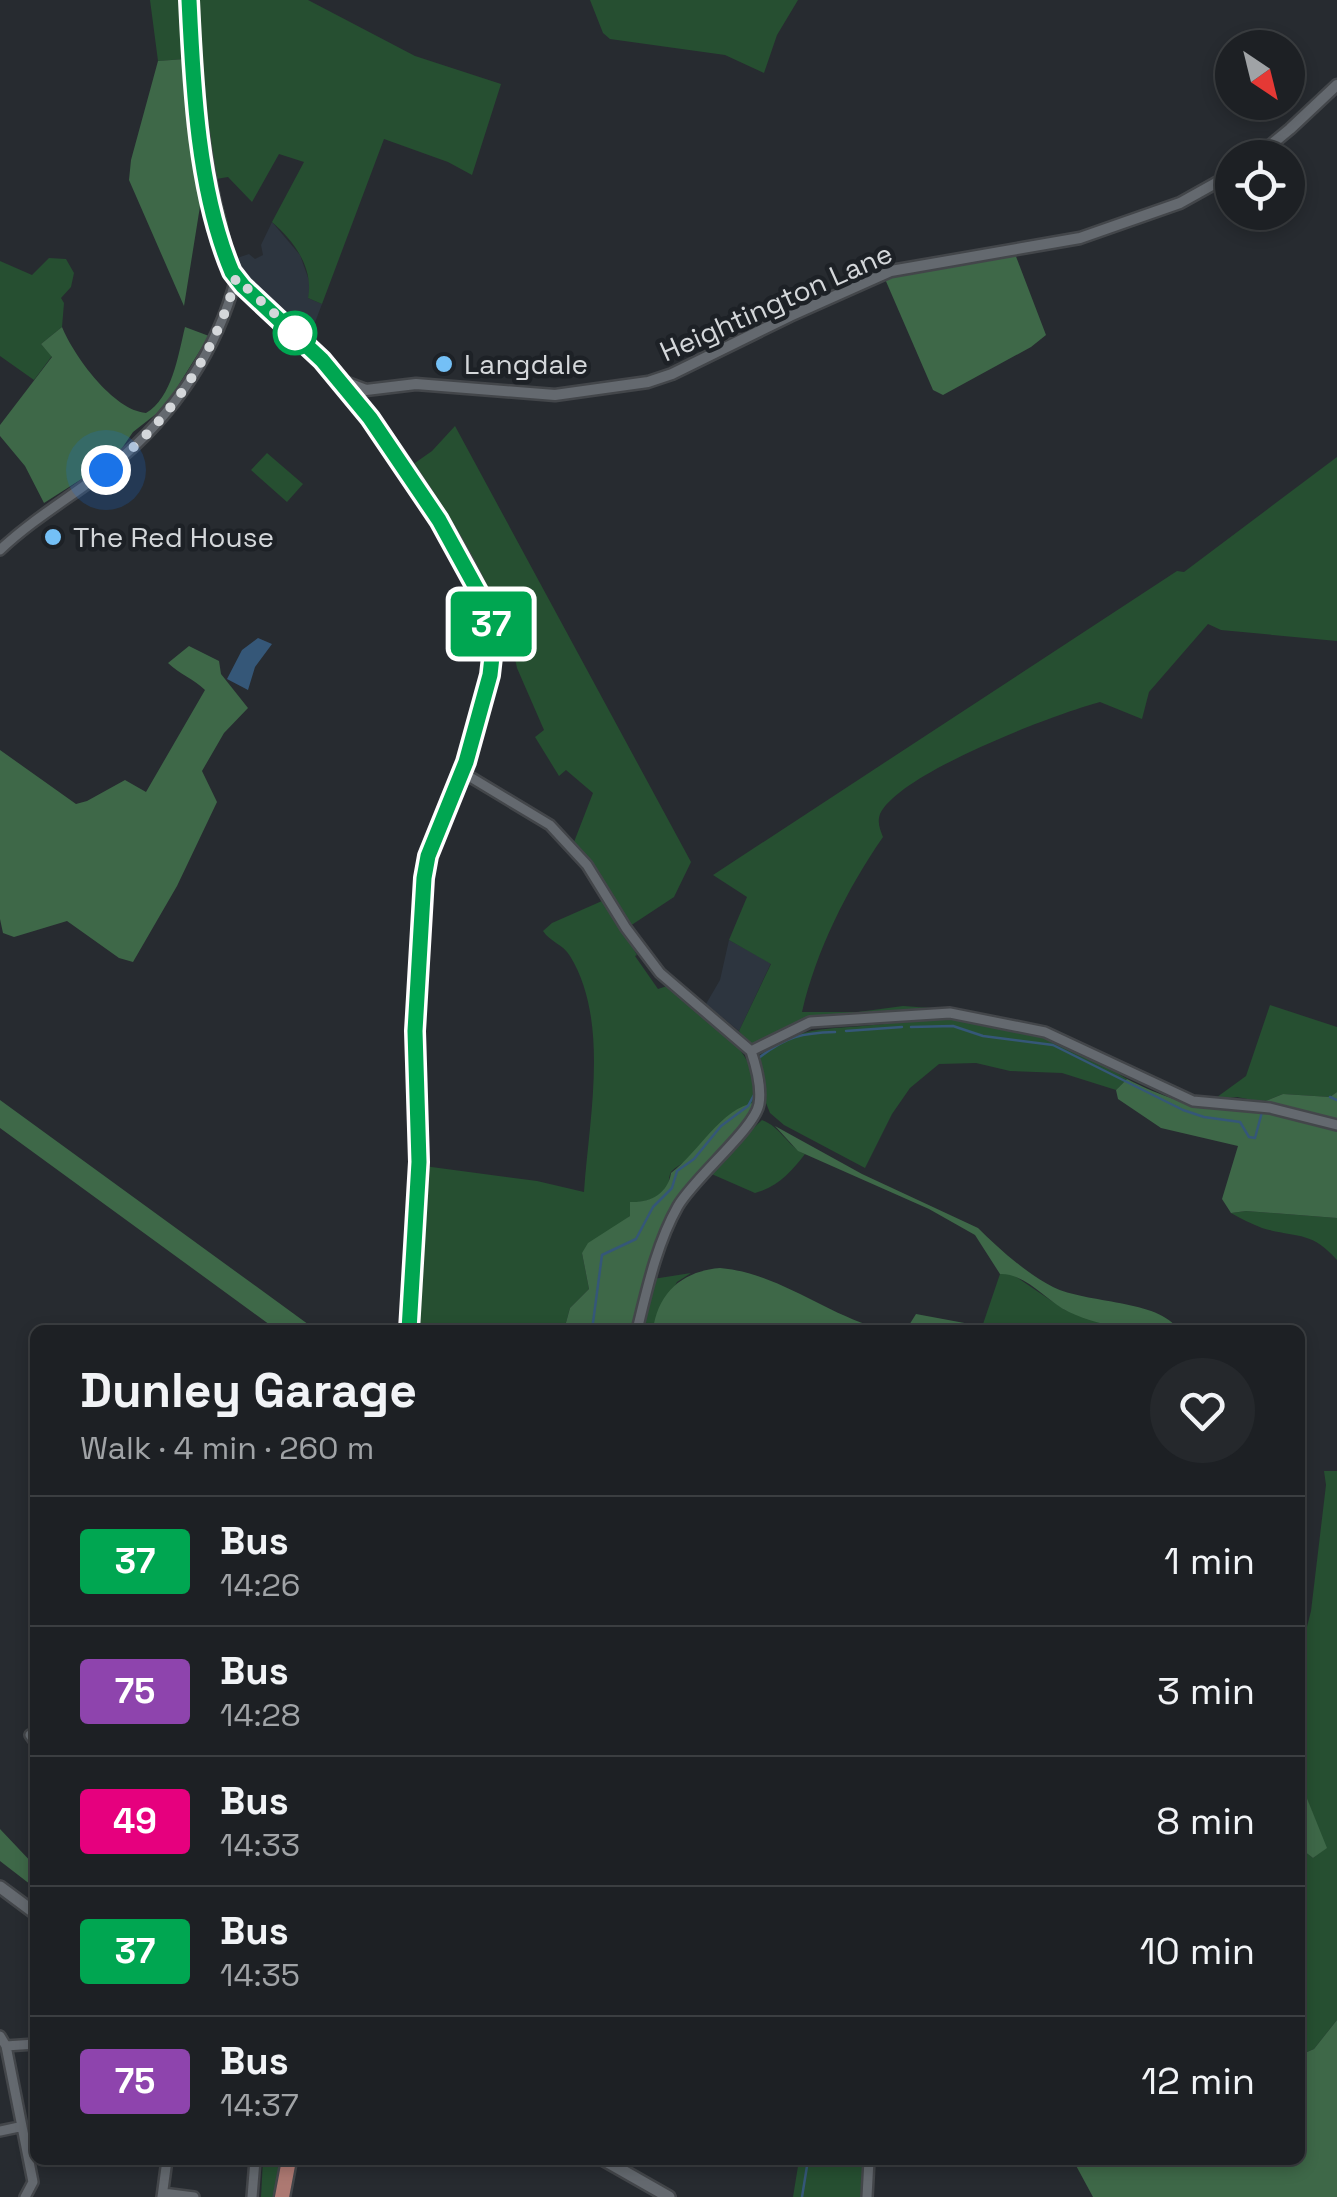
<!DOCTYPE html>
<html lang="en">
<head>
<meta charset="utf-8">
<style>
  body { margin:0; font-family:"Space Grotesk",sans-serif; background:#25282c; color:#f1f3f6; height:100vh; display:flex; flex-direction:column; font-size:38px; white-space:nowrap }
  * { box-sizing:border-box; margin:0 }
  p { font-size:32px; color:#a0a3a6 }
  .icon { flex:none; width:55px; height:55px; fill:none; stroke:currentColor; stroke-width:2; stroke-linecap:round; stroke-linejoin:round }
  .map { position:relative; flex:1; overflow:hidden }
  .drawer { position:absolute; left:30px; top:1325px; width:1275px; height:840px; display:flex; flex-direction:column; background:#1d2024; border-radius:15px; box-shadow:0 5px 15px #0003,0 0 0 2px #3b3e41 }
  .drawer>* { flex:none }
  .badge { padding:0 20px; border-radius:8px; font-size:35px; line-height:65px }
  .needle { width:65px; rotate:145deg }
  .buttons { position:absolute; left:1215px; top:30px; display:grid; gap:20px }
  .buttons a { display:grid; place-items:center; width:90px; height:90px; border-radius:50%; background:#1d2024; box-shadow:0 5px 15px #0003,0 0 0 2px #3b3e41; font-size:50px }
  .you { position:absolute; width:50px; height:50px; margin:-25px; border:8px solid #fff; border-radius:50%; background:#1a73e8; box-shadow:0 0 0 15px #1a73e833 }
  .map>.badge { position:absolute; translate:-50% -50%; box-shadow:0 0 0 5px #fff }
  .round { display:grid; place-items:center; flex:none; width:105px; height:105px; border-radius:52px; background:#25282c }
  .headline { display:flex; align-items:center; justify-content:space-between; height:170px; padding:0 50px }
  h1 { font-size:48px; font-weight:600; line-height:75px }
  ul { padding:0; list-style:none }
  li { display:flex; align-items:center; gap:30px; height:130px; padding:0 50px; border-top:2px solid #3b3e41 }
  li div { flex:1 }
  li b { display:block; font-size:38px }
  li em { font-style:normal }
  li .badge { min-width:110px; font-weight:700; text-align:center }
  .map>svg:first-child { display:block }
</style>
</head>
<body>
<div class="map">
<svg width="1337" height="2197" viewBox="0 0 1337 2197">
  <rect width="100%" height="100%" fill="#272b30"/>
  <path fill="#2d353f" d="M 272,222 L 300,255 L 311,286 L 308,298 L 322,304 L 309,338 L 277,310 L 234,259 L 249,254 L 255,259 L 263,255 L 261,245 Z
    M 729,940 L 771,963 L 739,1031 L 706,1004 L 720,980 Z"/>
  <path fill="#264f31" d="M 150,0 L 183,0 L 185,59 L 158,61 Z
    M 194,0 L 308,0 L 415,56 L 501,84 L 472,175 L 448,162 L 384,139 L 322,304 L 308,298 C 314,268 294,241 272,222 L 304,162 L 279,154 L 252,202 L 228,177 L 216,179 C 220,202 232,223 229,244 C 210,164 201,83 194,0 Z
    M 590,0 L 798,0 L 777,35 L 764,73 L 725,55 L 610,39 L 603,33 Z
    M 49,258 L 66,259 L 74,273 L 71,287 L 61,298 L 64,303 L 62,327 L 41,344 L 52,356 L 34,380 L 0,356 L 0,261 L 32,275 Z
    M 455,426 L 691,862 L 674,897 L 630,926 L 574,842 L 593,793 L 566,770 L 559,776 L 535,737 L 544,730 L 517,668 L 513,649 L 500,656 L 500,644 L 412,465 L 432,451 Z
    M 267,453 L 303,484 L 287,502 L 251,470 Z
    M 1337,457 L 1337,641 L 1221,630 L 1208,624 L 1149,692 L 1142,719 L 1100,702 C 1055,714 899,773 880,814 C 877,823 880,829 883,837 C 847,889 816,951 802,1012 L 858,1012 L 903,1006 L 945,1009 L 808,1017 L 757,1044 L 748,1044 L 739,1031 L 771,964 L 729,940 L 747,897 L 713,875 L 1177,571 L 1184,572 Z
    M 602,901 L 608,906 L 637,955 L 635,956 L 658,989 L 667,986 C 678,994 687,1004 698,1013 C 733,1042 755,1052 756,1102 C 726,1111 712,1136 690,1158 C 685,1162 675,1167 671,1172 C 668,1177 670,1183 667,1188 C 659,1199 643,1203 631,1202 L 630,1216 L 582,1253 L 589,1289 L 570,1308 L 564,1330 L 414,1330 L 424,1166 L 537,1181 L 584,1192 C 589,1119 610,1021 570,956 C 563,944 550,942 543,931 L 552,923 Z
    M 1270,1005 L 1337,1027 L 1337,1092 L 1330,1097 L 1283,1094 L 1263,1102 L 1237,1097 L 1213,1100 L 1246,1076 Z
    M 928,1017 L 964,1018 L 988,1026 L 1038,1034 L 1089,1056 L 1127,1079 L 1116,1090 L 1062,1073 L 1010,1071 L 976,1063 L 939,1064 L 910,1088 L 892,1114 L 865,1168 L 784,1125 L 770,1113 L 764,1098 L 759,1056 C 798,1025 827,1030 873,1025 C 891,1024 910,1020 928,1017 Z
    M 762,1120 C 781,1127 787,1146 805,1154 C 791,1172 778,1187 755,1193 L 707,1172 Z
    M 1246,1211 L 1337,1218 L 1337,1260 C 1311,1230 1296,1238 1262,1228 C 1252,1224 1241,1219 1231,1213 Z
    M 691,1273 L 677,1282 L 653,1330 L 640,1330 L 653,1279 Z
    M 1000,1274 L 1012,1274 L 1065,1310 L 1125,1330 L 995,1330 L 982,1327 Z
    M 1324,1471 L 1337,1471 L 1337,2020 L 1314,2049 L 1300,2055 L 1300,1848 L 1313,1858 L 1326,1848 L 1300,1781 L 1300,1654 L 1311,1611 L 1326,1485 Z
    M 263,2160 L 281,2160 L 276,2197 L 261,2197 Z
    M 799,2160 L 866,2160 L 863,2197 L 793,2197 Z"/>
  <path fill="#3e6848" d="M 185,59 L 202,194 L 184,306 L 129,180 L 131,160 L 158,61 Z
    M 1015,254 L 1046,335 L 1031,347 L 943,395 L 933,390 L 885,279 L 910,271 Z
    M 62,327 C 74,356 113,410 146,413 C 172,398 178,356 185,327 L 209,336 L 173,394 L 156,414 L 133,432 L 116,457 L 44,503 L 25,466 L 0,436 L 0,425 L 52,357 L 41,344 Z
    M 189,646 L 219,661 L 221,674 L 248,708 L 224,733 L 202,771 L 217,802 L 177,886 L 133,962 L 119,958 L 67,921 L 14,937 L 3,933 L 0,919 L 0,750 L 76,804 L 87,801 L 125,780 L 146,792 L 205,690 C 194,679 179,674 168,663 Z
    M 1127,1079 C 1170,1101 1211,1114 1260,1106 L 1263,1102 L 1283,1094 L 1330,1097 L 1337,1092 L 1337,1218 L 1246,1211 L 1231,1213 L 1222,1199 L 1238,1146 L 1161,1128 L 1118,1099 L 1116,1090 Z
    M 0,1100 L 316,1330 L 277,1330 L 0,1128 Z
    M 756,1102 C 742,1136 707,1158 686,1188 C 657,1229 648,1280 633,1328 L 564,1330 L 570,1308 L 589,1289 L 582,1253 L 588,1243 L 630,1216 L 630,1202 C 651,1203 668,1193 671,1173 C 699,1152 720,1109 756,1102 Z
    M 775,1126 L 862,1174 L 978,1228 C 999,1249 1026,1273 1053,1287 C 1087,1304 1158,1299 1179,1330 C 1139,1330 1106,1329 1069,1312 C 1046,1301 1026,1273 1000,1274 L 975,1235 L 929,1209 L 798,1151 Z
    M 720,1268 C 780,1273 827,1316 885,1330 L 653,1330 C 658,1292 683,1271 720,1268 Z
    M 916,1314 L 986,1327 L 994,1330 L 906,1330 Z
    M 1300,1781 L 1327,1848 L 1313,1858 L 1300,1848 Z
    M 0,1829 L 35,1866 L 35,1888 L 0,1861 Z
    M 1337,2020 L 1337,2197 L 1093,2197 L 1073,2160 L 1300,2160 L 1300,2055 L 1314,2049 Z"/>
  <path fill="#355778" d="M 258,638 L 272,644 L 255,667 L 248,690 L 227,679 L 242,650 Z"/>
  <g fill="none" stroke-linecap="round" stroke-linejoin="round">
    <path stroke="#355778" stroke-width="2.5" d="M 911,1027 L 953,1026 L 983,1036 L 1053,1045 L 1183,1110 L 1204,1117 L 1240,1122 L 1249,1137 L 1255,1138 L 1262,1112
      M 846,1031 L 902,1027
      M 760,1057 C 787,1036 802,1033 835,1032
      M 1330,1097 L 1337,1100
      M 592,1330 L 602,1255 L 636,1239 L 653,1207 L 672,1188 L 677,1171 L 694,1159 L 721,1126 L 748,1106 L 755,1093
      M 802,2197 L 808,2160"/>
    <g stroke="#43464a" stroke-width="14">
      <path id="minor" d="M 0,550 C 36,516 78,493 116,462 C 173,416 218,349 236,278
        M 462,772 L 550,825 L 587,865 L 626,928 L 660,973 L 751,1051 C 756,1066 762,1087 759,1104 C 755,1128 695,1177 678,1206 C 657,1243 647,1289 637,1330
        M 751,1051 L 810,1022 L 950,1013 L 1045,1032 L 1193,1101 L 1270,1108 L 1337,1125
        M 30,1735 L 35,1742
        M 0,2036 L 6,2046 L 33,2182 L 25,2197
        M 6,2046 L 35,2044
        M 0,2131 L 19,2127
        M 163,2193 L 194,2197
        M 162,2197 L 167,2160
        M 252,2197 L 255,2160
        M 867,2197 L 869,2160"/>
    </g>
    <g stroke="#43464a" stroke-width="15">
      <path id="tertiary" d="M 1255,158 L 1290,129 L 1337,85
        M 345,382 L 366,390 L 416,384 L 555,395 L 648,382 L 672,374 L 790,316 L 891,271 L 1080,238 L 1180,203 L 1232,174"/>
    </g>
    <g stroke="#43464a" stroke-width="16">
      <path id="secondary" d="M 0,1887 L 35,1913
        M 604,2160 L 669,2197"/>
    </g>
    <g stroke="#43464a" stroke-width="19">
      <path id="primary" d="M 189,0 C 194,76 199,151 218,224 C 222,241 225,260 234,275 C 249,300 298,335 321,358 C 366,405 491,578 494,639 C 494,660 488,680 483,699 C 477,723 472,748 463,772 C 449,806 430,841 424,878 L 415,1031 L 419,1162 L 409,1330
        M 282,2197 L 289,2160"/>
    </g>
    <use href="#minor" stroke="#64696f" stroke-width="9"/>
    <use href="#tertiary" stroke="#64696f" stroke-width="10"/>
    <use href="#secondary" stroke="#64696f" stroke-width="11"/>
    <use href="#primary" stroke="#ad7972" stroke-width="14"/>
  </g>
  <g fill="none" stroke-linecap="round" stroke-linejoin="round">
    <g stroke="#fff" stroke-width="22">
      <path id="line" d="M 189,0 C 193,87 198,192 232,272 L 243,286 L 322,360 L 370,418 L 439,520 L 479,593 L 492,624 L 494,639 L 490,675 L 466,762 L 428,856 L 424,878 L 415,1031 L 419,1162 L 409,1330"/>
    </g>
    <use href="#line" stroke="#00a651" stroke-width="15"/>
    <path stroke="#d4d7da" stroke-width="10" stroke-dasharray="0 18" d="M 106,470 C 169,423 216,353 236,278 L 305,342 L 295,333"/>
  </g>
  <circle fill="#fff" stroke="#00a651" stroke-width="5" cx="295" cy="333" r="20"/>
  <g fill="#74c0f6" stroke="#1d2126" stroke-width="4">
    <circle cx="444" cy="364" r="10"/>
    <circle cx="53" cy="537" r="10"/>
  </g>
  <g text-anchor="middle" stroke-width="9" stroke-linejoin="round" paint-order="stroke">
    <g font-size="28" fill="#d4d7da" stroke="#1d2126">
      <text transform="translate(776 302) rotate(-24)" y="10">Heightington Lane</text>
    </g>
    <g font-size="28" fill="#d4d7da" stroke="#1d2126" text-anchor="start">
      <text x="464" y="374">Langdale</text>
      <text x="73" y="547">The Red House</text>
    </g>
  </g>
</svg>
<div class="buttons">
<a><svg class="needle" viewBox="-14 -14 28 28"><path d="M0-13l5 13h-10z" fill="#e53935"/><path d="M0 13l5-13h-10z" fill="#a0a3a6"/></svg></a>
<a><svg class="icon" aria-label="locate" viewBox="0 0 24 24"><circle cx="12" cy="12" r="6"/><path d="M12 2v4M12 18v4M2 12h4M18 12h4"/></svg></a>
</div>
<div class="you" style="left:106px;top:470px"></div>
<b class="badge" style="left:491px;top:624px;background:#00a651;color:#fff">37</b>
<section class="drawer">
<div class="headline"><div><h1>Dunley Garage</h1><p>Walk · 4 min · 260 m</p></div><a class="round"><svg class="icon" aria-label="heart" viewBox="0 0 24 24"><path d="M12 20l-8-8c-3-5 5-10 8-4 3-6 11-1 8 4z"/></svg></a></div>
<ul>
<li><span class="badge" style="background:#00a651;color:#fff">37</span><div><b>Bus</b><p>14:26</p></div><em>1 min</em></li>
<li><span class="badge" style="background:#8e44ad;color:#fff">75</span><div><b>Bus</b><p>14:28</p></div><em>3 min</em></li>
<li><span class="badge" style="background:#e6007e;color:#fff">49</span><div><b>Bus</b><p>14:33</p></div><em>8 min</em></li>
<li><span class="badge" style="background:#00a651;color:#fff">37</span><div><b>Bus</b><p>14:35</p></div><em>10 min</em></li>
<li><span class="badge" style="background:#8e44ad;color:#fff">75</span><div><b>Bus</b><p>14:37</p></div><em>12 min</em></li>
</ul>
</section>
</div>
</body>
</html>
